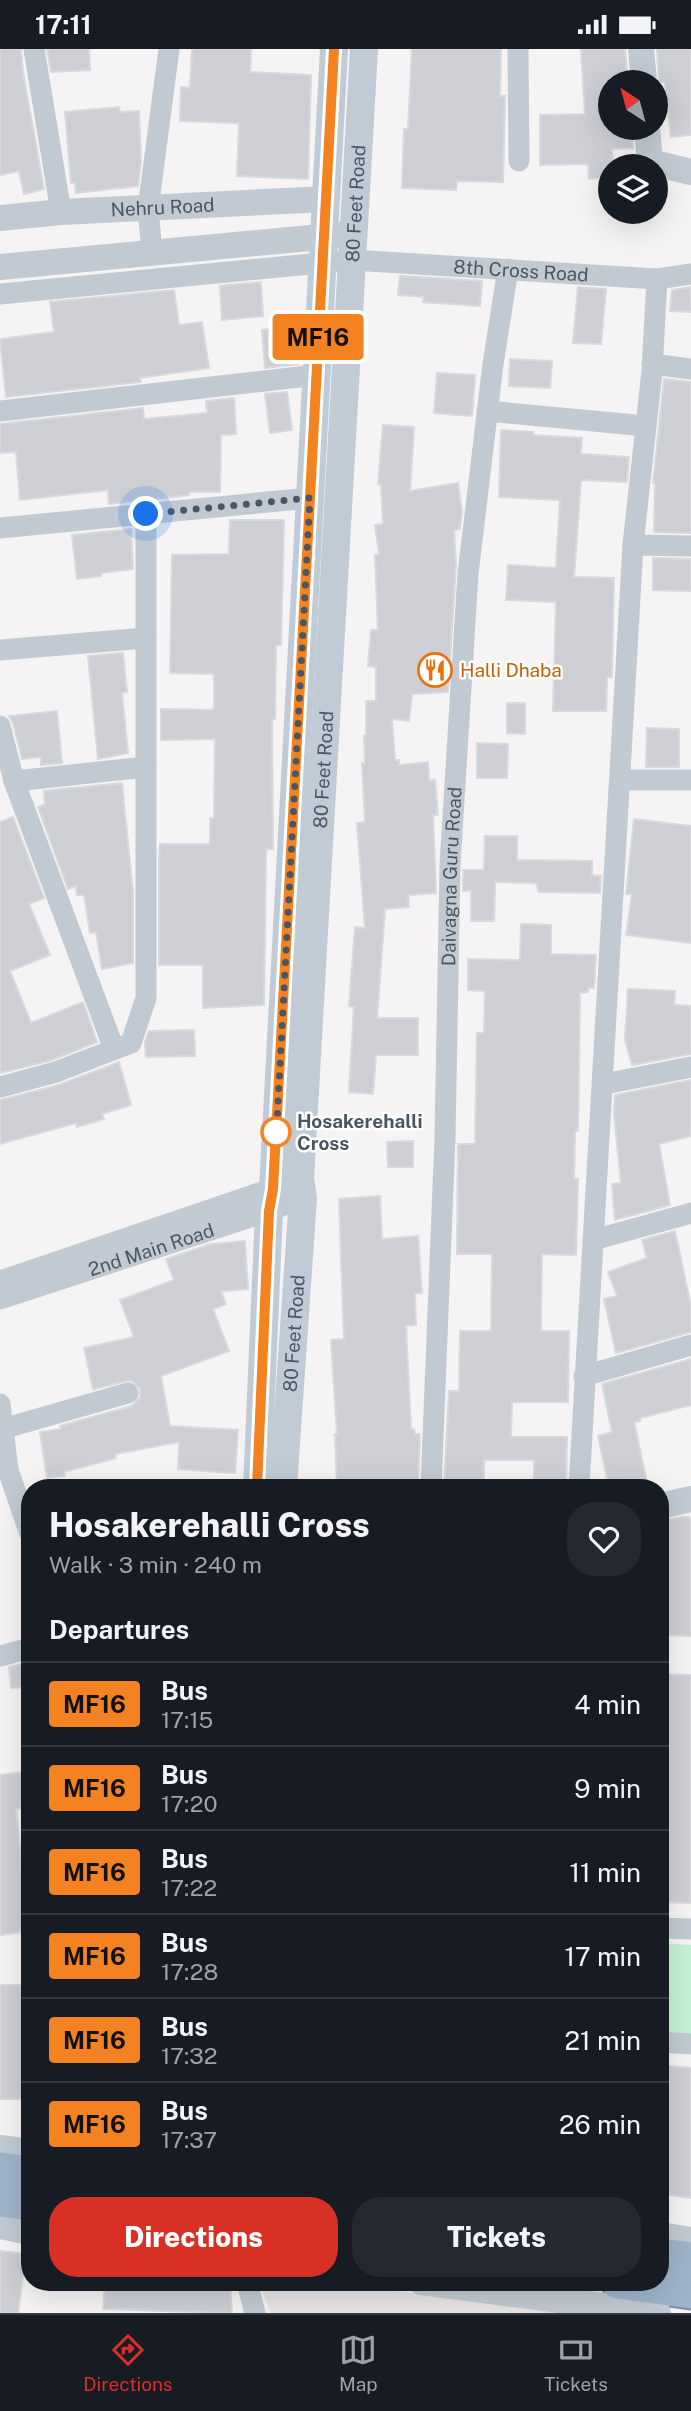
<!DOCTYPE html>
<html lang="en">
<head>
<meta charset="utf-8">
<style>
  body { margin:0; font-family:"Public Sans",sans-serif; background:#242831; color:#f1f3f6; height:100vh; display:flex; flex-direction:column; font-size:26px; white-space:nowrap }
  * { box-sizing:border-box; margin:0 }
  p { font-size:23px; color:#9ea1a6 }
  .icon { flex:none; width:38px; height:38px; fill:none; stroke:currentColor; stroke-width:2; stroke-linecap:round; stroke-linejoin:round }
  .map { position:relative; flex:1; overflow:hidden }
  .details { position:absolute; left:21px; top:1430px; width:648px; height:812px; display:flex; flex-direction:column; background:#171b24; border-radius:28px; box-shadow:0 7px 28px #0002 }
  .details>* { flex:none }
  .badge { padding:0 14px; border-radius:5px; font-size:24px; line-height:46px }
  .needle { width:46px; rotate:324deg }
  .controls { position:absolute; left:598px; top:21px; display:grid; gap:14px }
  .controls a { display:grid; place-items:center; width:70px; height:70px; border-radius:50%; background:#171b24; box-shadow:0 7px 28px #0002; font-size:35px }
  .you { position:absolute; width:35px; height:35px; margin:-18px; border:5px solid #fff; border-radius:50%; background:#1a73e8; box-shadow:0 0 0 10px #1a73e833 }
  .map>.badge { position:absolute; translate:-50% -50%; box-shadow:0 0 0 4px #fff }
  h2 { padding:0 28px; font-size:26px; line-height:63px }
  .round { display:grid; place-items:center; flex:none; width:74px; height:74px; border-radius:28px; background:#242831 }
  .headline { display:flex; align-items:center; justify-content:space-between; height:119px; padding:0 28px }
  h1 { font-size:33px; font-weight:800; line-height:52px }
  .button { display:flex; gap:14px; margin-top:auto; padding:14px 28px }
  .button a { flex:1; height:80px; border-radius:28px; background:#d93025; color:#fff; font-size:28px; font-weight:800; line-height:80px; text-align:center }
  .button a+a { background:#242831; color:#f1f3f6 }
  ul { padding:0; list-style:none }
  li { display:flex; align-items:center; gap:21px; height:84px; padding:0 28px; border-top:2px solid #363941 }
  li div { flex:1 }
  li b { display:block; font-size:26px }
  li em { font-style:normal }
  li .badge { min-width:77px; font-weight:700; text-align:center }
  .status { display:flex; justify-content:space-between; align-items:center; height:49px; padding:0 35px; background:#171b24; direction:ltr }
  .status svg { height:19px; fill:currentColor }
  .dock { display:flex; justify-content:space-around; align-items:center; height:98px; border-top:2px solid #363941; background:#171b24; font-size:19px; color:#9ea1a6 }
  .dock a { display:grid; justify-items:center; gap:4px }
  .dock .selected { color:#d93025 }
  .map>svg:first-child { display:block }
</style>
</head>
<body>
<div class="status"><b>17:11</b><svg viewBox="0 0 49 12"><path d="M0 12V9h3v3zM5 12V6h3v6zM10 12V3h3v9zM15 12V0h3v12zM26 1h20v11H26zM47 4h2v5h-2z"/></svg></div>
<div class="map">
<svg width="691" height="2264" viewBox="0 0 691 2264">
  <rect width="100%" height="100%" fill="#f5f3f3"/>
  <path fill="#e6e4e5" d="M 259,2233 L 321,2233 L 573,2264 L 271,2264 Z"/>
  <path fill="#c3f1d5" d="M 660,1894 L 691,1896 L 691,1985 L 660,1982 Z"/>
  <path fill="#cdcfd5" stroke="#d7d9de" stroke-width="2" d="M 0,0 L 21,0 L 23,24 L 44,140 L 24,145 L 19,122 L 0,126 Z
    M 47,0 L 89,0 L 90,21 L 51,23 Z
    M 192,0 L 251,0 L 250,23 L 311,26 L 308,130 L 237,127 L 239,74 L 180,72 L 181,38 L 190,39 Z
    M 412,0 L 501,0 L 500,47 L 505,47 L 503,133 L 457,132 L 456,141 L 402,139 L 404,80 L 408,80 Z
    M 581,0 L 625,0 L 628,33 L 611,33 L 611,79 L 632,79 L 633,99 L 612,100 L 613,117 L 611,117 L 611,128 L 589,130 L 588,115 L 540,116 L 540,66 L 585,65 Z
    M 657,0 L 691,0 L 691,86 L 671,88 L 665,33 L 659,33 Z
    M 119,58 L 120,63 L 139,62 L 141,112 L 138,137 L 76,144 L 75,134 L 71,134 L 65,63 Z
    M 400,227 L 482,232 L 480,257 L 423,253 L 424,248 L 398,246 Z
    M 261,233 L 263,267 L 222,271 L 220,237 Z
    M 578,238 L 606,240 L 601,295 L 573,294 Z
    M 691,238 L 691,263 L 670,262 L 672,241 Z
    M 174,241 L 179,276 L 202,273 L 209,319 L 140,329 L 141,333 L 6,348 L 0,290 L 54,283 L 50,253 Z
    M 297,277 L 300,315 L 265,319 L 262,281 Z
    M 510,310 L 552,312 L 550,339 L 509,337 Z
    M 437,324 L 475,326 L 472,367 L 434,364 Z
    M 664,330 L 691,333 L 691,484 L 654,483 L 655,435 L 653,434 Z
    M 287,343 L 292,381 L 270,384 L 265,345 Z
    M 234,349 L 236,385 L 221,386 L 220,443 L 189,443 L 189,446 L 109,455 L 108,441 L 20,451 L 16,403 L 0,404 L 0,375 L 143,359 L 144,370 L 207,364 L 206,352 Z
    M 383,376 L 414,378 L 410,442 L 458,434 L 462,463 L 460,480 L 454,481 L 456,516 L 448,643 L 412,645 L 409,672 L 392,670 L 395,711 L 399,711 L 399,716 L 428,713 L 429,732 L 435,731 L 438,766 L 433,766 L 436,844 L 408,846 L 409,858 L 385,860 L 377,969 L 418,969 L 418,1006 L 376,1006 L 373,1045 L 349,1043 L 354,958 L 349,957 L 355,878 L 365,879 L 357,774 L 365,773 L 362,714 L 365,714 L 364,687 L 366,687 L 366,652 L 376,652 L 376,618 L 368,617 L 371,581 L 378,581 L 375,506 L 379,505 L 375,476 L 383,475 L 381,436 L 378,435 Z
    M 501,381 L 533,383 L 533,386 L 582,389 L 581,405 L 629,408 L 627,433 L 581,431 L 574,528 L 614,529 L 612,628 L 607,628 L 606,662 L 553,662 L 556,553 L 506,551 L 508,516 L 556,519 L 560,451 L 499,448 Z
    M 230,471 L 284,471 L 281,596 L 276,596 L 275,670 L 272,670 L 273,800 L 266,800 L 264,956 L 203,959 L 203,916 L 159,916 L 159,808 L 160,795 L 210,795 L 210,769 L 214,769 L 215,690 L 161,691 L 161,660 L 214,661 L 214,625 L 170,624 L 172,506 L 229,505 Z
    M 131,480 L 133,520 L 101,524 L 101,527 L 77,530 L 72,486 Z
    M 653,509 L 691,510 L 691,542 L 653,541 Z
    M 123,604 L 127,643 L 122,644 L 128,704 L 98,710 L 88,607 Z
    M 507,654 L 525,654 L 525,685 L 507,684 Z
    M 57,662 L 62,714 L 41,716 L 41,708 L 22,710 L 13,674 L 9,667 Z
    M 647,679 L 679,680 L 679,718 L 646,718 Z
    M 477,694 L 508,695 L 507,729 L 477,729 Z
    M 122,734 L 133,844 L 133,914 L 102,920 L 96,883 L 90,884 L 84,846 L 77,846 L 76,837 L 68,840 L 38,758 L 45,755 L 44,742 Z
    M 13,768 L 44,849 L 29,855 L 50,906 L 10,922 L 31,974 L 83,953 L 97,993 L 52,1011 L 0,1024 L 0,773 Z
    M 634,770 L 691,777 L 691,894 L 626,886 L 632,845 L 626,845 Z
    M 485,787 L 517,787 L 517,811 L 592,812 L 592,826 L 601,827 L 600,844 L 539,843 L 536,834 L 495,833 L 494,872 L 471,872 L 471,841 L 463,842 L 463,821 L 484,821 Z
    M 521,875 L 551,876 L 551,905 L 596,906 L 594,939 L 588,939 L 588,943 L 580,944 L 578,1082 L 575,1082 L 574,1130 L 578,1130 L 576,1206 L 542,1205 L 541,1282 L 569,1282 L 568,1353 L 512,1353 L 511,1388 L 567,1388 L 566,1438 L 534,1438 L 534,1411 L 484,1411 L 484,1438 L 444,1438 L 449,1342 L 459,1342 L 460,1282 L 491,1282 L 492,1205 L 457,1205 L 458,1095 L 475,1095 L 477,984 L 484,984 L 485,942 L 468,941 L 468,910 L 520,911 Z
    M 628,940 L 675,942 L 674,956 L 691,957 L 691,1005 L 632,1016 L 625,991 Z
    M 194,981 L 195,1007 L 146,1008 L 145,993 L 149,982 Z
    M 119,1013 L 131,1056 L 102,1065 L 104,1070 L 77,1078 L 76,1074 L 0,1095 L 0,1051 L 59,1036 Z
    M 691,1031 L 691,1087 L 659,1095 L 670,1156 L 615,1171 L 612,1135 L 621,1134 L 614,1065 L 615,1046 Z
    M 413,1092 L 413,1118 L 388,1118 L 387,1093 Z
    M 380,1147 L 382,1190 L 418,1187 L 422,1244 L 415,1245 L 416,1276 L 406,1277 L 411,1380 L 414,1380 L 415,1385 L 420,1385 L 418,1438 L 377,1438 L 377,1437 L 337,1438 L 335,1385 L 337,1385 L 331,1291 L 344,1290 L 339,1150 Z
    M 675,1182 L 691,1258 L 691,1283 L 616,1304 L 604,1250 L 617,1247 L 608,1223 L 647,1209 L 642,1191 Z
    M 245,1192 L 248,1240 L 221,1242 L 226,1255 L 213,1260 L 229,1302 L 161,1327 L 170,1377 L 238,1381 L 235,1424 L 178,1420 L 179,1393 L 115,1405 L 116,1409 L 64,1423 L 65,1427 L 47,1429 L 40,1383 L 61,1380 L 60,1377 L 132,1357 L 140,1348 L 140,1340 L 131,1331 L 93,1340 L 84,1299 L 134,1288 L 120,1251 L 174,1231 L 166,1210 L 211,1195 Z
    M 691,1310 L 691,1356 L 640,1369 L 640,1372 L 634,1373 L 648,1438 L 609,1438 L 598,1387 L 612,1383 L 602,1335 Z
    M 682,1468 L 689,1468 L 691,1471 L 691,1587 L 660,1586 L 660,1472 Z
    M 30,1613 L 30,1638 L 11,1639 L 9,1618 Z
    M 660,1625 L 691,1626 L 691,1854 L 660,1853 Z
    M 30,1722 L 30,1758 L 16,1760 L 26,1855 L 30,1854 L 30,1882 L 0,1886 L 0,1726 Z
    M 0,1936 L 30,1936 L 30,2050 L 0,2050 Z
    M 660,2016 L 691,2019 L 691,2149 L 660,2145 L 668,2066 L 660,2064 Z
    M 0,2202 L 26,2205 L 18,2264 L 0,2264 Z
    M 105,2233 L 230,2233 L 232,2264 L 103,2260 Z"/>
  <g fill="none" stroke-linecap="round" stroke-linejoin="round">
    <g stroke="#7690ad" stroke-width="37">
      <path id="trunk" d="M 0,2120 L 30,2124
        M 0,2151 L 30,2155
        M 660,2206 L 691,2210
        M 618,2233 L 691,2243"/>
    </g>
    <g stroke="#c1cad2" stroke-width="21">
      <path d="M 34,0 L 61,163"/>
      <path d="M 518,0 L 519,112"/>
      <path d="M 152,203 L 148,160 L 169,0"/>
      <path id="s1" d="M 0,245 L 352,211 L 657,230 L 691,225"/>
      <path d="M 652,315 L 691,320"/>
      <path d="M 0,362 L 317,326"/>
      <path d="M 487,362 L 646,377"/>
      <path d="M 0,479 L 310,449"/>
      <path d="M 633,496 L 691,497"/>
      <path d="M 0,601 L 146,589"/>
      <path d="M 0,677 L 14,732 L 114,1000"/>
      <path d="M 620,731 L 691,731"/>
      <path d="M 14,732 L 146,718"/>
      <path d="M 604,1035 L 691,1018"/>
      <path d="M 0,1038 L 56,1023 L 131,994 L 146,949 L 146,465"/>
      <path d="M 593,1191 L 691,1164"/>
      <path d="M 0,1232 L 283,1136"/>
      <path id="s2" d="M 0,1250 L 269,1162 L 303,1149"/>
      <path d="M 584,1327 L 691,1296"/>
      <path d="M 0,1355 L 8,1421 L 30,1485"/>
      <path d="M 2,1380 L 128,1344"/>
      <path id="s3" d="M 431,1438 L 445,1089 L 450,816 L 468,525 L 493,315 L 508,220"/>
      <path d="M 579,1438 L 633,496 L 652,322 L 657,230"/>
      <path d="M 0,1607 L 30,1599"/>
      <path d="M 660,1879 L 691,1880"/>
      <path d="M 660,1993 L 691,1995"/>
      <path d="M 247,2233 L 255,2264"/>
    </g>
    <g stroke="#c1cad2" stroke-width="26">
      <path d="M 641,0 L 644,33"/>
      <path d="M 647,79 L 650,113 L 691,123"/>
      <path id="s4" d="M 0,169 L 61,163 L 326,150"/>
      <path d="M 0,218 L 353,185"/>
      <path d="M 660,1457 L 691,1450"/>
      <path d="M 0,2099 L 30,2103"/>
      <path d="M 0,2177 L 30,2183"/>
      <path d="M 660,2186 L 691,2191"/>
      <path d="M 421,2233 L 658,2264"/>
    </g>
    <g stroke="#c1cbd6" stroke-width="28">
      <path d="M 257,1438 L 269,1162 L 273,1140 L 334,0"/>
      <path id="s5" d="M 283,1438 L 303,1149 L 300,1130 L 364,0"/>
    </g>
    <use href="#trunk" stroke="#9fb4c9" stroke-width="33"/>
  </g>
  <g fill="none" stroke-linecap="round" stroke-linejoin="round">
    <g stroke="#fff" stroke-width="16">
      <path id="line" d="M 257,1438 L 269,1162 L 273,1140 L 334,0"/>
    </g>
    <use href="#line" stroke="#f58220" stroke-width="10"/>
    <path stroke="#4a5661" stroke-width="7" stroke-dasharray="0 12.6" d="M 146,465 L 310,449 L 276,1093 L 276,1083"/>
  </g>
  <defs>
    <g id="restaurant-ring" transform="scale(1.75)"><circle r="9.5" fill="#fff" stroke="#e8710a" stroke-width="1.5"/><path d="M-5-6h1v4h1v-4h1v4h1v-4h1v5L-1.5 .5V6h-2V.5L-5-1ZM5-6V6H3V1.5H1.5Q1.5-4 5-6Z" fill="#e8710a"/></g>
  </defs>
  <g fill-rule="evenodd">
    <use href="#restaurant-ring" x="435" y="621"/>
  </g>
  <circle fill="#fff" stroke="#f58220" stroke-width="3.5" cx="276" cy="1083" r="14"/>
  <g text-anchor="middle" stroke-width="5" stroke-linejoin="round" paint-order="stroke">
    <g font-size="19" fill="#4a5661" stroke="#fff">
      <text dy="7" stroke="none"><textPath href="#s5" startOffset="1286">80 Feet Road</textPath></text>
      <text dy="7" stroke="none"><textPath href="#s4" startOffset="163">Nehru Road</textPath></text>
      <text dy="7" stroke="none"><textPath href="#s1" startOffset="523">8th Cross Road</textPath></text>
      <text dy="7" stroke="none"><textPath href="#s5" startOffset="719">80 Feet Road</textPath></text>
      <text dy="7" stroke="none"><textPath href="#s3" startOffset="611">Daivagna Guru Road</textPath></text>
      <text dy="7" stroke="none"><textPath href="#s2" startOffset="159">2nd Main Road</textPath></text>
      <text dy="7" stroke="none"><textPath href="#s5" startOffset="154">80 Feet Road</textPath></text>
    </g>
    <g font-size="19" fill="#c56008" stroke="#fff" text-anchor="start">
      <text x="460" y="628">Halli Dhaba</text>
    </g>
    <g font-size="19" font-weight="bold" fill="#4a5661" stroke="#fff" text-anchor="start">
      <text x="297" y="1079">Hosakerehalli<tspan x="297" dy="22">Cross</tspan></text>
    </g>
  </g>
</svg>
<div class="controls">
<a><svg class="needle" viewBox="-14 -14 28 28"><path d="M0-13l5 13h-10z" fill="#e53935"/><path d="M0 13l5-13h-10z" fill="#9ea1a6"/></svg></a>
<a><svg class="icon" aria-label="layers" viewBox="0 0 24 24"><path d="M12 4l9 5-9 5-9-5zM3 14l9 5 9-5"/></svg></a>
</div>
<div class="you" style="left:146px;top:465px"></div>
<b class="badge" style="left:318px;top:288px;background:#f58220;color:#111">MF16</b>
<section class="details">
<div class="headline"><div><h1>Hosakerehalli Cross</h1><p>Walk · 3 min · 240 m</p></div><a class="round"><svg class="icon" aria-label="heart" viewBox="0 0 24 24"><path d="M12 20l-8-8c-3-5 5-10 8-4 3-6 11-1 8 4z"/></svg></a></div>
<h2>Departures</h2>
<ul>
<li><span class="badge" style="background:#f58220;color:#111">MF16</span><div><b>Bus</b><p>17:15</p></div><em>4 min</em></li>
<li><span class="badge" style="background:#f58220;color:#111">MF16</span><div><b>Bus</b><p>17:20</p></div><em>9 min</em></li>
<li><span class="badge" style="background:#f58220;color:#111">MF16</span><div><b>Bus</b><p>17:22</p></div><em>11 min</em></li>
<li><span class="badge" style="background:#f58220;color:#111">MF16</span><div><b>Bus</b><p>17:28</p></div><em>17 min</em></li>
<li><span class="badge" style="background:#f58220;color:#111">MF16</span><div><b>Bus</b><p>17:32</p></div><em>21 min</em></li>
<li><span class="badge" style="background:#f58220;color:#111">MF16</span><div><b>Bus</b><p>17:37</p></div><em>26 min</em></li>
</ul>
<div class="button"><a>Directions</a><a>Tickets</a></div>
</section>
</div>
<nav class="dock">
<a class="selected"><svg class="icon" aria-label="directions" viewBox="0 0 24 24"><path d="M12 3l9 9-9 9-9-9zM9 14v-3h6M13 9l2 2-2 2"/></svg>Directions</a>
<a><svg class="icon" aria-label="map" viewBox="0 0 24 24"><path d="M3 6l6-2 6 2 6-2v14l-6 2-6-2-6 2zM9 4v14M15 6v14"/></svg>Map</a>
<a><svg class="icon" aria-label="tickets" viewBox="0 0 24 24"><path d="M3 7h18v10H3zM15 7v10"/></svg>Tickets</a>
</nav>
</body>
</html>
